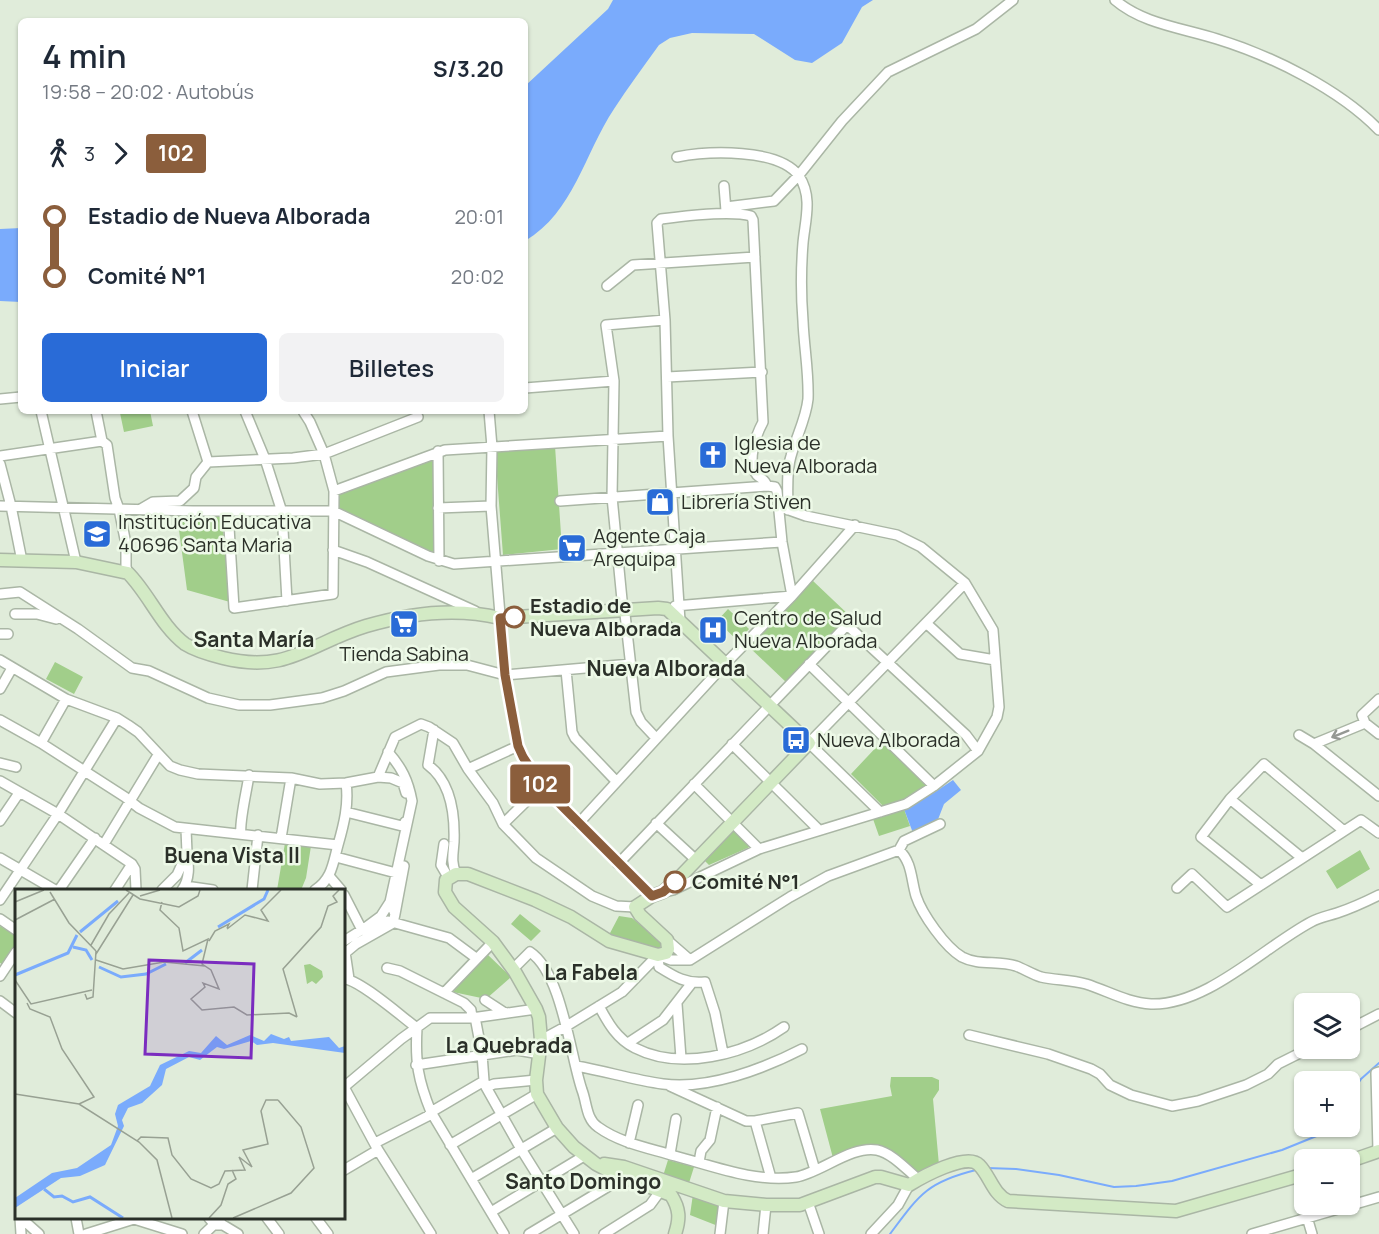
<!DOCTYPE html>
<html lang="es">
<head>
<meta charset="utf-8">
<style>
  body { margin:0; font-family:Manrope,sans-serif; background:#f2f2f3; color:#1f2937; height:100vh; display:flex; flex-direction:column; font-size:22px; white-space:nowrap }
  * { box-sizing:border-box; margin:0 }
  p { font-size:20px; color:#747a83 }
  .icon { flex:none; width:33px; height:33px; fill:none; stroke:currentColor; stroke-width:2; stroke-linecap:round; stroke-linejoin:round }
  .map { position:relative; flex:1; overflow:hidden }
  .side { position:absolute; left:18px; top:18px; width:510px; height:396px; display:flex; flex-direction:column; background:#fff; border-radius:9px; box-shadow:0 2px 4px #0004 }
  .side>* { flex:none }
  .badge { padding:0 12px; border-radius:4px; font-size:21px; line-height:39px }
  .fabs { position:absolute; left:1294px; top:993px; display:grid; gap:12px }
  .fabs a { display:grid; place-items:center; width:66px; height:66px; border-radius:9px; background:#fff; box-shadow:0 2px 4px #0004; font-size:30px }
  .map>.badge { position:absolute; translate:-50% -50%; box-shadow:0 0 0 3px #fff }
  .legs { display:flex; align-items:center; gap:9px; height:66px; padding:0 24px; font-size:20px }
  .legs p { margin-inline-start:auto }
  .head { display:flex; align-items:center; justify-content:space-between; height:102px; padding:0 24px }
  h1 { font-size:33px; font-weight:600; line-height:45px }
  .button { display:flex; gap:12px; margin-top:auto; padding:12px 24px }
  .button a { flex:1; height:69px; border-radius:9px; background:#296bd7; color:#fff; font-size:24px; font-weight:600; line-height:69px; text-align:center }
  .button a+a { background:#f2f2f3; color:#1f2937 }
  ul { padding:0 24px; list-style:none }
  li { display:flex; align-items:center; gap:21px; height:60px; font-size:22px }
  li i { display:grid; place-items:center; width:9px; height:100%; margin:0 8px; background:currentColor }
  li i::after { content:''; width:15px; height:15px; margin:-8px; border:4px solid; border-radius:50%; background:#fff }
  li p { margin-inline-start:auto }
  li:first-child i { background:linear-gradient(#0000 50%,currentColor 0) }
  li:last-child i { background:linear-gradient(currentColor 50%,#0000 0) }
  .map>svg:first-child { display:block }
</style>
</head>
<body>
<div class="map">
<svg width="1379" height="1234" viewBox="0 0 1379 1234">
  <rect width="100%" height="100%" fill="#e0ecda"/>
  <path fill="#a1ce8a" d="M 128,411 L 150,411 L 153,426 L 124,432 L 120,413 Z
    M 555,446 L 562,549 L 503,555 L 495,450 Z
    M 435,457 L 435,556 L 337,509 L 339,493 Z
    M 177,515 L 222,517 L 230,602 L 187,590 Z
    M 812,580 L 851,617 L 788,684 L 749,647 Z
    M 728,609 L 749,629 L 738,641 L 717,621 Z
    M 55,662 L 83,677 L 74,694 L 46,679 Z
    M 882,741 L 928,786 L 904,801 L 884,807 L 851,774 Z
    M 904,809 L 910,826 L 879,836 L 873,819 Z
    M 734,829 L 752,846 L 709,865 L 704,860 Z
    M 285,843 L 311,846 L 306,878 L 301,890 L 277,890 Z
    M 1360,850 L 1370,869 L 1337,889 L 1326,871 Z
    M 520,914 L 541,931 L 531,941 L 511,924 Z
    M 619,916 L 632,918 L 662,942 L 659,950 L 609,935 Z
    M 0,926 L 16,936 L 16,946 L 4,965 L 0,963 Z
    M 487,954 L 511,977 L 486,999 L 453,992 Z
    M 891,1077 L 932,1077 L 939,1080 L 939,1090 L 933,1099 L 939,1165 L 920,1173 L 882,1147 L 833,1158 L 820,1109 L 892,1096 L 890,1086 Z
    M 668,1160 L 694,1167 L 689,1183 L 663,1176 Z
    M 693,1194 L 720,1205 L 718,1226 L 690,1215 Z"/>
  <path fill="#7aabfc" d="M 613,0 L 873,0 L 862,7 L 842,43 L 812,63 L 795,60 L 754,34 L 692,33 L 670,38 L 659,45 C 644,66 628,87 614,109 C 584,154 574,212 525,241 L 525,86 L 608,9 Z
    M 21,228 L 21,302 L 0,301 L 0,229 Z
    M 953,780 L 961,790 L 944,804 L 937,822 L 913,833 L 904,809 L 935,792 Z"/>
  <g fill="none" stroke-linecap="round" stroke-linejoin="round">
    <path stroke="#7aabfc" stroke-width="2" d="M 1350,1096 L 1361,1079 L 1379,1063
      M 987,1168 L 1016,1169 L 1059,1175 L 1114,1187 L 1136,1186 L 1172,1181 L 1282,1150 L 1319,1135 L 1327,1126
      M 890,1234 C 919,1195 927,1182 976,1170"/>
    <g stroke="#aab6a5" stroke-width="12">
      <path id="street" d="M 1115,0 C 1143,24 1183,28 1217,39 C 1272,56 1339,89 1379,130
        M 677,157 C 708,151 779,148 799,176 C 813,197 805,221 803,243 C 801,268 801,296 803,321 C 804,347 809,373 808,399 C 806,419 796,437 791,456 C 786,472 788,493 788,510
        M 724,186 L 726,211
        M 726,207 L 774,201 L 799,175 L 842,121 L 888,72 L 976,29 L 1013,0
        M 607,286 L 633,265 L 755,257
        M 667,377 L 762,372
        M 525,388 L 614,381
        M 0,399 L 21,397
        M 41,411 L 76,562
        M 96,411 L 102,441 L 107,445 L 115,498 L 119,509 L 126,544 L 126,567 L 128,573
        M 192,411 L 208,462
        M 245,411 L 265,459 L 282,512 L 287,601
        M 489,411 L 492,447 L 491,506 L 505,675 L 518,746 L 532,773 L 542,786 L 652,896
        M 438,451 L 439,561
        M 0,456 L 102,441
        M 208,462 L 293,458 L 324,454 L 418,417
        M 0,464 L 11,506 L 22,561
        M 334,491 L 445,450 L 668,436
        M 560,501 L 767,486 L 775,487 L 777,491 L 782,542 L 792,596 L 675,606
        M 0,506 L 193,511 L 333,511 L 428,556 L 454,564 L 782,542
        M 438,508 L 491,506
        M 141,509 L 153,502 L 180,501 L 194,488 L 196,477 L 208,462
        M 228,511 L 234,608 L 333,594 L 334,491 L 324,454 L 310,422 L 303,411
        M 333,550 L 367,562 L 475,611
        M 0,594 L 20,592 L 78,629 L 132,668 L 149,671 L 208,698 L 239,705 L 270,705 L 322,698 L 344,691 L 386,672 L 439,665 L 467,665 L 505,675 L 631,664
        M 15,614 L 37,614 L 56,619
        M 680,621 L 668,436 L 665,320 L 657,223 L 661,219 C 684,216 730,210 751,216 L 753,220 L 763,422 C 756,435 746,462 757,475 C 762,480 765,479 767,486
        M 926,623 L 960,654 L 995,660
        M 0,634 L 8,634
        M 0,660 L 66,699 L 117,718 L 128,725 L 138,732 L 170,766 L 180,770 L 198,774 L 291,778 L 320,784 L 346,783 L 378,777 L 395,737 L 421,724 L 429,727 L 453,743 L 468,769 L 493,803 L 503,824 L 536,858 L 592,896 L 616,906 L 635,907
        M 809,664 L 934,786
        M 566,670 L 572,732 L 575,738 L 616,781
        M 0,689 L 12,668
        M 1379,699 L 1362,715 L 1365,723 L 1379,734
        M 0,720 L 41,743 L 125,797 L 139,808 L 175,827 L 338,845
        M 434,730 L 428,765 C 451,782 455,814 454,842 C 453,855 451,862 456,874
        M 1299,735 L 1314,744 L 1379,796
        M 656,738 L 641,722 L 636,712 L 625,614 L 623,610 L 612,497 L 614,381 L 606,325 L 665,320
        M 41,743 L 66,699
        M 732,744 L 819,830
        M 1314,744 L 1365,723
        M 0,763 L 16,767
        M 468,769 L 518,746
        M 378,777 L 391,778 L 403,783 L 406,793
        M 0,781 L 58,814 L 132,864 L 135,869 L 136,890
        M 694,784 L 759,849
        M 1230,799 L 1302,858
        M 346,812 L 406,827 L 405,822
        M 880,812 L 809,743 L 965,583
        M 0,821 L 19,793
        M 656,823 L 695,859
        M 503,824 L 542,786
        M 578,824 L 725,664 L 792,596 L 855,525
        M 241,834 C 239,822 247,790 249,775
        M 281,838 L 291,778
        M 104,844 L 158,755
        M 444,844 L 441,865 L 448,877
        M 899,850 C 912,862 911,879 916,896 C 922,914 945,947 962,957 C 979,966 998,960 1016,966 C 1024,969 1032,974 1041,977 C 1055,980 1071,980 1086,984 C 1108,991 1128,1003 1151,1004 C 1206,1006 1264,947 1311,922 C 1320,917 1328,916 1337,913 C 1352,908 1365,902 1379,895
        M 336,857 L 396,873
        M 0,858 L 55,890
        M 618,864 L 847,625 L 966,735 L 978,751
        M 329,876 L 341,890
        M 1261,885 L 1201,837 L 1230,799 L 1264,764 L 1344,831
        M 185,886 L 213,890
        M 1177,888 L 1192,874 L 1227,907 L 1361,820 L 1379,833
        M 59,890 L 95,838
        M 115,890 L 132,864
        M 162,890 L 177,875 L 187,853 L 186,829
        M 182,890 C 190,879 189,866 187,853
        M 252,890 L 258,835
        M 315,890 C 332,879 333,863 338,845 C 344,824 349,804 346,783
        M 665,892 L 673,890 L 759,849 L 906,804 L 934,786 L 978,751 L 997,717 L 999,707 L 993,630 L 965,583 L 921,547 L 897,535 L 806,516 L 778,506
        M 344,895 L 362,930 L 381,916 L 390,902
        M 0,900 L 58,814 L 117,718
        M 395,914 L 404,866
        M 0,919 L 16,930
        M 667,940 L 690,960
        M 344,941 L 360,931 L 388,921 L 449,938 L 476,958
        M 345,952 L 349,979
        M 344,954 L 356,944 L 393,923 L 395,914 L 390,902 L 412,801 C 408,780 402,768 388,752
        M 658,955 L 671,960 L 690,960 L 790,897 L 828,876 L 899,850 L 904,841 L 940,824
        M 658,955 L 659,967 C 675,977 686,984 705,982 L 715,1013 L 723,1053
        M 387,968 L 400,971 L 464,1003 L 471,1010 L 472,1018
        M 513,969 L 530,952 C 562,973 570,1055 582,1090 C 587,1103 586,1119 598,1127 C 620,1143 649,1148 675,1156 C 713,1166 756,1183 796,1177 C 820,1173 852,1145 877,1150 C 892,1153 907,1170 918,1179
        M 0,976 L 16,952
        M 344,979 C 359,979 402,1017 417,1028
        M 444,993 L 493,942
        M 485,1000 L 505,1013
        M 0,1001 L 16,1013
        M 677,1004 L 681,1058
        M 599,1006 C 608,1023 617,1039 635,1048 C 680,1071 744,1055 784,1027
        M 475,1017 L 482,1054 L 484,1081 L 486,1087 L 521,1149 L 574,1234
        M 417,1028 C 415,1062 418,1080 431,1112 L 504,1234
        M 1350,1029 L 1379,1014
        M 969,1035 L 1048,1054 L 1091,1069 L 1100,1074 L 1110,1085 L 1131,1095 L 1172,1106 L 1198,1101 L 1246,1085 L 1268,1074 L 1278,1064 L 1310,1048
        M 541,1040 L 565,1027 L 622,992 L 658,955
        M 628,1043 L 663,1020 L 691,984
        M 416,1065 L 517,1050 L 540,1054
        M 576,1066 C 605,1071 634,1080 663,1084 C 708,1090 763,1069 802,1049
        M 670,1086 L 746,1121 L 755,1121 L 771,1178
        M 344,1087 L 401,1039 L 430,1018 L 472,1018 L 536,1009
        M 344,1087 L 378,1150 L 431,1234
        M 486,1087 L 494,1084 L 536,1080
        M 755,1121 L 798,1113 L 815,1170
        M 375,1143 L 428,1116 L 431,1112 L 484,1081
        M 629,1143 L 638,1105
        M 450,1145 L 537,1094
        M 1378,1151 L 1376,1073 L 1379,1072
        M 670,1154 L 676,1119
        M 699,1162 L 701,1151 L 710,1140 L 717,1107
        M 344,1170 L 378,1150
        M 471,1179 L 557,1128
        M 808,1202 L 819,1234
        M 491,1212 L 584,1156
        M 1307,1217 L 1312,1234
        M 20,1218 L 21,1234
        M 21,1218 L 39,1234
        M 76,1218 L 79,1234
        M 209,1218 L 215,1225 L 223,1225 L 238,1234
        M 267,1218 L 279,1234
        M 316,1218 L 328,1234
        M 86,1234 L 134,1219 L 182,1234
        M 204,1234 L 221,1218
        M 529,1234 L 624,1177
        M 604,1234 L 650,1205 L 661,1190
        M 720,1234 L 724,1201
        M 763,1234 L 766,1205
        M 871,1234 L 898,1205 L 909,1185
        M 1252,1234 L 1379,1197"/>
    </g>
    <g stroke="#aab6a5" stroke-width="15">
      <path id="secondary" d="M 0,560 L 76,562 L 128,573 C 149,594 161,626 185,644 C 196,651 211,655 223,658 C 288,674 310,643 366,626 C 410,613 455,607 500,618 L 658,608 L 667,609 L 809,743 L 679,878 L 663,892 L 652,896 L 635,907 L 640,915 L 667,940 L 668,949 L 666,953 L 658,955 L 609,941 L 571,917 L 535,900 L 468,874 L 456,874 L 446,880 L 445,892 L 454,907 L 493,942 L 515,972 L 536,1009 L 539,1017 L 541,1040 L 536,1080 L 537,1094 L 557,1128 L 574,1147 L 596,1164 L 613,1173 L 671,1195 C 680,1209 680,1219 675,1234
        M 1350,1161 L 1379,1151
        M 604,1164 L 624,1167 L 724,1201 L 766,1205 L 800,1205 L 808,1202 L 875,1177 L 881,1177 L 909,1185 C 922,1177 967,1152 979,1165 C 990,1176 993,1194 1008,1201 L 1176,1211 L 1305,1174"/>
    </g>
    <use href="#street" stroke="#fff" stroke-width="9"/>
    <use href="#secondary" stroke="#d3eac5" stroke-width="12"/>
  </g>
  <defs><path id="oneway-shaft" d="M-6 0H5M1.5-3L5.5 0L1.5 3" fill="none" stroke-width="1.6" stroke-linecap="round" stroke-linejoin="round" transform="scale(1.5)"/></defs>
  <use stroke="#959894" href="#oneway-shaft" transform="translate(1340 734) rotate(158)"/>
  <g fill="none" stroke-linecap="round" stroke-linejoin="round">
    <g stroke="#fff" stroke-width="14">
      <path id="line-1" d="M 514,617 L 500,618 L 505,675 L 518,746 L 523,757 L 542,786 L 652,896 L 663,892 L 675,882"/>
    </g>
    <use href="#line-1" stroke="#8b5e3c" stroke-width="9"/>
  </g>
  <defs>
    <g id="church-square" transform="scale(1.5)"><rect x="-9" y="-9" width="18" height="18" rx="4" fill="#296bd7" stroke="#edf9e7"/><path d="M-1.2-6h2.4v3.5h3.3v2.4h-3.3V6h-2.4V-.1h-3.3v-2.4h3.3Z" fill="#fff"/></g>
    <g id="shop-square" transform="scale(1.5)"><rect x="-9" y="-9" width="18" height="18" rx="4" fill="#296bd7" stroke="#edf9e7"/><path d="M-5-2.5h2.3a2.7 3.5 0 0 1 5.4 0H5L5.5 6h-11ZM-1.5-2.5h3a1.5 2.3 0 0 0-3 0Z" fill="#fff"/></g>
    <g id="school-square" transform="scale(1.5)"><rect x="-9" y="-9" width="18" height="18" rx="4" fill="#296bd7" stroke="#edf9e7"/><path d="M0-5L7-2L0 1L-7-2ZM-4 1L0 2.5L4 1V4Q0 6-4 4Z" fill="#fff"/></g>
    <g id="supermarket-square" transform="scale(1.5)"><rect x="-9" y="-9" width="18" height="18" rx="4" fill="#296bd7" stroke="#edf9e7"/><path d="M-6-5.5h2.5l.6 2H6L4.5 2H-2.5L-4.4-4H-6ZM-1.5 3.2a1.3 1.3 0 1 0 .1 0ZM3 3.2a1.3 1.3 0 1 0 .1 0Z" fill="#fff"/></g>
    <g id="hospital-square" transform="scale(1.5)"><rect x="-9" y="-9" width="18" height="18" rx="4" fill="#296bd7" stroke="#edf9e7"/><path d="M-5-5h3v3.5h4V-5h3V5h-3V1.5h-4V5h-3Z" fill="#fff"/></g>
    <g id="bus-square" transform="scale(1.5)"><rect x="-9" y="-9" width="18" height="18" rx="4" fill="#296bd7" stroke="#edf9e7"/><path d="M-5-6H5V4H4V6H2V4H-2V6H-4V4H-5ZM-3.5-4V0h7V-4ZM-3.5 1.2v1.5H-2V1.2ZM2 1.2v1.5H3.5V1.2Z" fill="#fff"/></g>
  </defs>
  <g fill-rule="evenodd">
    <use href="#church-square" x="713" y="455"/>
    <use href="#shop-square" x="660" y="502"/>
    <use href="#school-square" x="97" y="534"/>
    <use href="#supermarket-square" x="572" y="548"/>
    <use href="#supermarket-square" x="404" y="624"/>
    <use href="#hospital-square" x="713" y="630"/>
    <use href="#bus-square" x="796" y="740"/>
  </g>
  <g fill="#fff" stroke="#8b5e3c" stroke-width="3">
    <circle cx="514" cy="617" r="10"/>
    <circle cx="675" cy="882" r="10"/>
  </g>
  <g text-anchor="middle" stroke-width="5" stroke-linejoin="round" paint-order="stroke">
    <g font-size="20" fill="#2b3029" stroke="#edf9e7" text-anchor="start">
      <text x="734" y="450">Iglesia de<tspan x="734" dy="23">Nueva Alborada</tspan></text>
      <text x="681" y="509">Librería Stiven</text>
      <text x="118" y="529">Institución Educativa<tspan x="118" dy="23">40696 Santa Maria</tspan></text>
      <text x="593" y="543">Agente Caja<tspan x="593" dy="23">Arequipa</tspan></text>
      <text x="734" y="625">Centro de Salud<tspan x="734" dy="23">Nueva Alborada</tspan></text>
      <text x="404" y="661" text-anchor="middle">Tienda Sabina</text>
      <text x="817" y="747">Nueva Alborada</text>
    </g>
    <g font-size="20" font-weight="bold" fill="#2b3029" stroke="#edf9e7" text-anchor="start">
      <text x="530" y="613">Estadio de<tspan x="530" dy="23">Nueva Alborada</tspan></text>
      <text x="692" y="889">Comité N°1</text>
    </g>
    <g font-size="21" font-weight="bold" fill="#2b3029" stroke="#edf9e7">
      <text x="254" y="647">Santa María</text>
      <text x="666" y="676">Nueva Alborada</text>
      <text x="232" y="863">Buena Vista II</text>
      <text x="591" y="980">La Fabela</text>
      <text x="509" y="1053">La Quebrada</text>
      <text x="583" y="1189">Santo Domingo</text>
    </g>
  </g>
  <g transform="translate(15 889)">
    <rect width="330" height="330" fill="#e0ecda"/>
    <path d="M 295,75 L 307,82 L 308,88 L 301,95 L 297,92 L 292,95 L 289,76 Z" fill="#a1ce8a"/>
    <path d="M 256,145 L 269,150 L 274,148 L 276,152 L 314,148 L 324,159 L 330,157 L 330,164 L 258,154 L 242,156 L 236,152 L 209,160 L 202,158 L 185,171 L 174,168 L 151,180 L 147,196 L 127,214 L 113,219 L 107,231 L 109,237 L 90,276 L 65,287 L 46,289 L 0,319 L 0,309 L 37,284 L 62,279 L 96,256 L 103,237 L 100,225 L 103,216 L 135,197 L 145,176 L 174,162 L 186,164 L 201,147 L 212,156 L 235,146 L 249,152 Z" fill="#7aabfc"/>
    <path fill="none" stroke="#7aabfc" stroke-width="3" d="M 203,38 L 249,10 L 253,1M 65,43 L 103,12M 58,58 L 71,61 L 77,71M 170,74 L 187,61M 84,78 L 106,88 L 131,85 L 151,75M 0,86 L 53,64 L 62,46M 29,300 L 39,308 L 47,307 L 58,313 L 75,308 L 108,329"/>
    <path fill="none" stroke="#98a193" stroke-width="1.5" d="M 111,1 L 125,10 L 164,18 L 183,7 L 185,1M 35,3 L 54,34 L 81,62M 125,7 L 145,1M 0,13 L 29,1M 147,13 L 145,21 L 164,39 L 168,62 L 193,50 L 187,75 L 196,81 L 204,100 L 188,94 L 190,98 L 176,110 L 187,121 L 219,118 L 232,126 L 274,124 L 282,128M 0,31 L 40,10M 212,40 L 230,26 L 253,32 L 246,21 L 266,1M 194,52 L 200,42 L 214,35 L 212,39M 76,56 L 94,25 L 114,4M 81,65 L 118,6M 81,71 L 108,80 L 149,73 L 190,77M 0,91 L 16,115 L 77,101M 70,105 L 72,110 L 78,108 L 81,62M 12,114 L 15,120 L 35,128 L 47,160 L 79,208 L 64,215M 282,128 L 268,80 L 306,38 L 313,17 L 322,13 L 318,7 L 324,1M 0,205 L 64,215 L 124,253 L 142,271 L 157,329M 122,252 L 126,248 L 153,249 L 157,266 L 176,290 L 196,299 L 204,295 L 210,282 L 230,281 L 224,268 L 237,278 L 228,261 L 253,255 L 246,222 L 251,211 L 263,211M 194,329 L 206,316 L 213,295 L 221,290 L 217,281M 218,329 L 276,304 L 299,279 L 286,238 L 263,211"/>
    <path fill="#7b2cbf" fill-opacity="0.15" stroke="#7b2cbf" stroke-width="3" d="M 134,71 L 239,75 L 236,169 L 130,165 Z"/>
    <rect width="330" height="330" fill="none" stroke="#2b3029" stroke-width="3"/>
  </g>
</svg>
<div class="fabs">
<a><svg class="icon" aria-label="layers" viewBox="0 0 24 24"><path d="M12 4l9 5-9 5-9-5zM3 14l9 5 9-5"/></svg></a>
<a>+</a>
<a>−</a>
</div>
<b class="badge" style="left:540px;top:784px;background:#8b5e3c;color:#fff">102</b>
<section class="side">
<div class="head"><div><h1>4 min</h1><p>19:58 – 20:02 · Autobús</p></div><b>S/3.20</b></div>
<div class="legs"><svg class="icon" aria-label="walk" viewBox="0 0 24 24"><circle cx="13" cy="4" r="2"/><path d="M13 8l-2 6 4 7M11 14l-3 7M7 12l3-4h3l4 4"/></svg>3<svg class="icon" aria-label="forward" viewBox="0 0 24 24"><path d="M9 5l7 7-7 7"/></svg><b class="badge" style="background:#8b5e3c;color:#fff">102</b></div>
<ul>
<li><i style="color:#8b5e3c"></i><b>Estadio de Nueva Alborada</b><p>20:01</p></li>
<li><i style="color:#8b5e3c"></i><b>Comité N°1</b><p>20:02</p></li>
</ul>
<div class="button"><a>Iniciar</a><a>Billetes</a></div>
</section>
</div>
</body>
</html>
